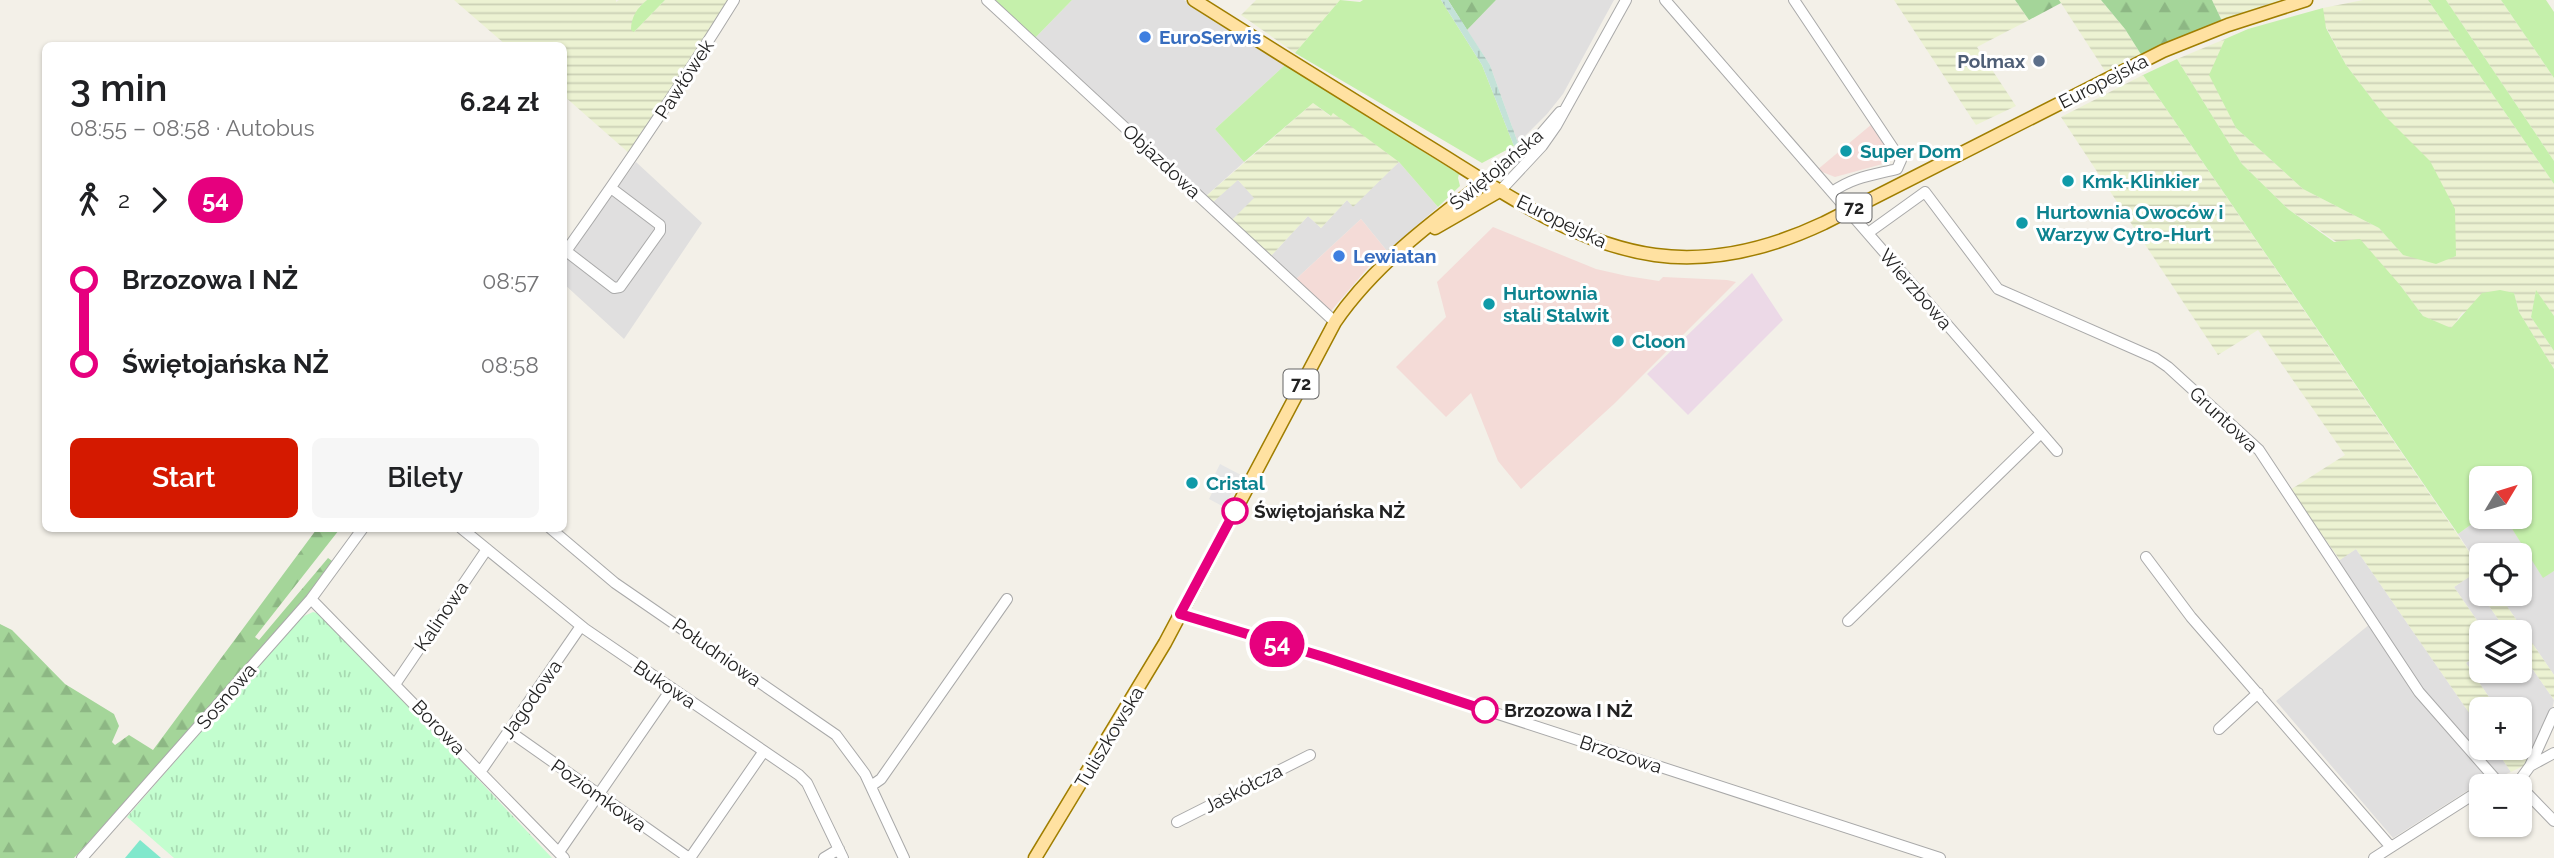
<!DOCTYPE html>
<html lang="pl">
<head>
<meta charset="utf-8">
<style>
  body { margin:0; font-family:Raleway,sans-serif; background:#f6f6f6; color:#202124; height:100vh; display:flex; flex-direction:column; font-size:26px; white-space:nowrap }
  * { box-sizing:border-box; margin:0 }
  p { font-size:23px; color:#757577 }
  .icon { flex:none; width:38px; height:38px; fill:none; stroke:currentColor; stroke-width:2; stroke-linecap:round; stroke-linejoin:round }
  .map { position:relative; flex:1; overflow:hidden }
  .drawer { position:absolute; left:42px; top:42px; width:525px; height:490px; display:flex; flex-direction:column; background:#fff; border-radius:10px; box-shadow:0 2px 5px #0004 }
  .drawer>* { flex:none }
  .badge { padding:0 14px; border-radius:23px; font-size:24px; line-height:46px }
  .needle { width:46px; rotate:52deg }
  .fabs { position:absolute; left:2469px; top:466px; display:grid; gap:14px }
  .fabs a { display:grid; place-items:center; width:63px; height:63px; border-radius:10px; background:#fff; box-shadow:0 2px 5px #0004; font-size:35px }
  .map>.badge { position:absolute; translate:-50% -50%; box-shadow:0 0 0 4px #fff }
  .legs { display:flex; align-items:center; gap:10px; height:77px; padding:0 28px; font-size:23px }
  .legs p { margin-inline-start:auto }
  .summary { display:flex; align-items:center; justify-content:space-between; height:119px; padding:0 28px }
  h1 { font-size:38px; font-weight:600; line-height:52px }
  .button { display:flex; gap:14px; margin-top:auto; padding:14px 28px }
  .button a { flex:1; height:80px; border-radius:10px; background:#d41900; color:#fff; font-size:28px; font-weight:600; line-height:80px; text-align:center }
  .button a+a { background:#f6f6f6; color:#202124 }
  ul { padding:0 28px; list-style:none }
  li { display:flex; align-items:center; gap:24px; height:84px; font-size:26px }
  li i { display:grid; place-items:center; width:10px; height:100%; margin:0 9px; background:currentColor }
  li i::after { content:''; width:18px; height:18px; margin:-9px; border:5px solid; border-radius:50%; background:#fff }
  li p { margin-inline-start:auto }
  li:first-child i { background:linear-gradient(#0000 50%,currentColor 0) }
  li:last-child i { background:linear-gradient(currentColor 50%,#0000 0) }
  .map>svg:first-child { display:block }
</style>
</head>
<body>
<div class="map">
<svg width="2554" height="858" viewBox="0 0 2554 858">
  <defs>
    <pattern id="farmland-rules" width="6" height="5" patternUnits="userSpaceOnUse" patternTransform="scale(1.75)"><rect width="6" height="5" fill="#ecf2d2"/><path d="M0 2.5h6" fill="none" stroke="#cacfb4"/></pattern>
    <pattern id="forest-firs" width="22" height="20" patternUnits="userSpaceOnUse" patternTransform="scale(1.75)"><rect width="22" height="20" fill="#a4d599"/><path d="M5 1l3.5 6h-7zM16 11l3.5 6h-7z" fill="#8db784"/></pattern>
    <pattern id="wetland-marsh" width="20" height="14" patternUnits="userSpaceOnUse" patternTransform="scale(1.75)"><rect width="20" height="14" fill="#c4e2d8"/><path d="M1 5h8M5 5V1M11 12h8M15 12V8" fill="none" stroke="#a8c2b9"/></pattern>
    <pattern id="park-tufts" width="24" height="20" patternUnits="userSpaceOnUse" patternTransform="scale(1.75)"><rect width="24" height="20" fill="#c3fecf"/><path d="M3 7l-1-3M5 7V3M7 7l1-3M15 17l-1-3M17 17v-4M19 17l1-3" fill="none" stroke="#a7d9b1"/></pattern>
  </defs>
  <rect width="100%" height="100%" fill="#f3f0e8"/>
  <path fill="#e0dfdf" d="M 1072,0 L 1184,0 L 1285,65 L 1215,129 L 1244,162 L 1205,197 L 1034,39 Z
    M 1496,0 L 1614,0 L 1563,94 L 1547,114 L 1518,143 L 1490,65 L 1467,30 Z
    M 636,162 L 702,223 L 624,339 L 564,284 L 564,261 Z
    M 1399,162 L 1438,207 L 1387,251 L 1361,219 L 1295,280 L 1270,257 L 1308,216 L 1321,228 L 1347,200 L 1353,206 Z
    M 1237,179 L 1255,198 L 1231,221 L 1212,203 Z
    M 2483,516 L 2504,516 L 2543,577 L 2554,571 L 2554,675 L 2498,593 L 2520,593 L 2520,555 L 2482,555 L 2481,569 L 2458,534 Z
    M 2356,549 L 2481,730 L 2482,747 L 2494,747 L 2511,772 L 2499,777 L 2440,714 L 2336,562 Z
    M 2469,577 L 2507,632 L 2485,632 L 2454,587 Z
    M 2370,624 L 2413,688 L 2449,734 L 2489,777 L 2393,838 L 2276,701 Z
    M 2520,651 L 2554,700 L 2552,710 L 2529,758 L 2520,744 L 2520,709 L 2497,709 L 2466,663 L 2481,652 L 2482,670 L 2520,670 Z"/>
  <path fill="#f4dbd7" d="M 1872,124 L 1891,155 L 1890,162 L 1835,177 L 1817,170 Z
    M 1361,219 L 1387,251 L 1372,263 L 1330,312 L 1295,280 Z
    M 1493,227 L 1596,269 L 1627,276 L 1659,281 L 1663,277 L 1727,280 L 1736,282 L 1615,403 L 1521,489 L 1498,461 L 1471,393 L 1446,417 L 1396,367 L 1446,317 L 1437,282 Z"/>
  <path fill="#ecd9e7" d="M 1752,273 L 1783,320 L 1688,415 L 1647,374 Z"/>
  <path fill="url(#farmland-rules)" d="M 454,0 L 616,0 L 616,2 L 619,0 L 647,0 L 639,7 L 634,32 L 665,0 L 728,0 L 630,154 L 564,96 L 564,46 L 506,45 Z
    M 1256,0 L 1340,0 L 1295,53 L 1241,15 Z
    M 1894,0 L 2015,0 L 2029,20 L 1977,47 L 2016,106 L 1976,125 Z
    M 2059,0 L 2101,0 L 2125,29 L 2142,56 L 2105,71 Z
    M 2212,0 L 2280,0 L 2222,21 Z
    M 2363,0 L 2428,0 L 2554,184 L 2554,316 L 2536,291 L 2531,317 L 2554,351 L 2554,369 L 2519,312 L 2514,293 L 2462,313 L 2451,329 L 2423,316 L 2400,285 L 2288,209 L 2242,164 L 2177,59 L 2225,39 L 2210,75 L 2236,128 L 2303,189 L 2379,228 L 2403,255 L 2385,116 L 2346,65 L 2323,21 L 2323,8 Z
    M 2446,0 L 2501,0 L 2554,78 L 2554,161 Z
    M 2143,75 L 2481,569 L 2482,593 L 2498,593 L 2554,675 L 2554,700 L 2520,651 L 2520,632 L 2507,632 L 2469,577 L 2454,587 L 2485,632 L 2482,632 L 2481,652 L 2466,663 L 2497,709 L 2482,709 L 2481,730 L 2356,549 L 2340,560 L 2290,490 L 2345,455 L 2258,330 L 2218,355 L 2061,117 Z
    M 1313,103 L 1330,116 L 1333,112 L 1399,162 L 1353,207 L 1347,200 L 1321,228 L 1308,216 L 1270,257 L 1231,221 L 1254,198 L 1238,180 L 1212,203 L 1205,197 Z
    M 2520,744 L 2529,758 L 2525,765 L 2511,772 L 2494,747 L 2520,747 Z"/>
  <path fill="#c5f0ab" d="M 647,0 L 665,0 L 634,32 L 631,30 C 631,17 637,8 647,0 Z
    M 991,0 L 1072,0 L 1034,39 Z
    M 1340,0 L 1360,2 L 1363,0 L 1441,0 L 1482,65 L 1514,146 L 1482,163 L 1295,53 Z
    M 2428,0 L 2446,0 L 2554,161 L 2554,184 Z
    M 2501,0 L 2546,0 L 2554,12 L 2554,78 Z
    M 2323,8 L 2326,28 L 2346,65 L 2385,116 L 2430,161 L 2455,209 L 2456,256 L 2436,264 L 2403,255 L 2379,228 L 2303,189 L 2236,128 L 2209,75 L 2225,39 L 2248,29 Z
    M 2177,59 L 2242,164 L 2288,209 L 2334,242 L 2360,239 L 2400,285 L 2423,316 L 2451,328 L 2482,293 L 2500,290 L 2514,293 L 2519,312 L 2554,369 L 2554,571 L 2543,578 L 2504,516 L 2520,516 L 2520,478 L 2482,478 L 2483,516 L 2458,534 L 2143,75 Z
    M 1285,65 L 1459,174 L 1458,178 L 1460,186 L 1438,207 L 1399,162 L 1333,113 L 1331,116 L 1313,103 L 1244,162 L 1215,129 Z
    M 2536,290 L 2554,316 L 2554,351 L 2531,317 Z"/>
  <path fill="url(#forest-firs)" d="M 1448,0 L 1496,0 L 1467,30 Z
    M 2015,0 L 2059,0 L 2061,3 L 2029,20 Z
    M 2101,0 L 2212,0 L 2222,21 L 2142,56 L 2125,29 Z
    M 320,528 L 339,530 L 255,637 L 259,640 L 328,558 L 335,563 L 269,642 L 74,858 L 0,858 L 0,624 L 12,630 L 65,684 L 114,714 L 119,726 L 112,742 L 115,745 L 129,735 L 153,750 L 316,530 Z"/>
  <path fill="url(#wetland-marsh)" d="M 1441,0 L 1448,0 L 1490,65 L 1518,143 L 1514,146 L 1482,65 Z"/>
  <path fill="url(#park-tufts)" d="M 313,612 L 324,615 L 552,858 L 174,858 L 127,817 L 274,647 L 302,617 Z"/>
  <path fill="#80e8cc" d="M 140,840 L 161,858 L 125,858 Z"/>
  <path fill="#e6e6e6" d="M 1220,464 L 1241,475 L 1224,507 L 1209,499 L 1216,485 L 1211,482 Z"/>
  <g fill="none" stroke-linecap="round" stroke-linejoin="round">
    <g stroke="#a9a9a9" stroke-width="12">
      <path id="minor" d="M 987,0 L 1335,322
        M 1665,0 L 2057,451
        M 1794,0 L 1901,160 L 1897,169 C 1873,175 1853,177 1832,192
        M 1486,181 L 1535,141 L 1560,112
        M 1501,190 L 1542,146 L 1556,126 L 1626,0
        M 1868,233 L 1925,192 L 1998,289 L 2155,358 L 2168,367 L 2259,450 L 2419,692 L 2498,782
        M 566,251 L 614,288 L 620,287 L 660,231 L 660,225 L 611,188
        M 564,254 C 623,171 680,87 734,0
        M 461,528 L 585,629 L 799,775 L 807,783 L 843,858
        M 550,528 L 615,583 L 836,735 L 865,774 L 904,858
        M 2146,557 L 2191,617 L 2390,846
        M 311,599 L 564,858
        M 1180,614 L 1360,669 L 1940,858
        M 1848,621 L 2041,433
        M 396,683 L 487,549
        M 2219,729 L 2258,693
        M 509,731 L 689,858
        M 2530,766 L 2554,753
        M 481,771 L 581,626
        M 2517,784 L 2530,766 L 2554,713
        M 871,786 L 881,779 L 1007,599
        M 2486,786 L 2505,781 L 2520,786
        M 2520,786 L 2554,821
        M 1177,822 L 1310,755
        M 559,852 L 672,688
        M 82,858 L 311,599 L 363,528
        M 690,858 L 764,751
        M 824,858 L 839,849
        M 2374,858 L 2482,789"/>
    </g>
    <g stroke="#a07e00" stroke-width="15">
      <path id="major" d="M 1194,0 C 1270,48 1347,96 1423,143 C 1496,187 1569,243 1655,255 C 1714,263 1771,248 1824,223 L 2163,51 L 2228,25 L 2306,0
        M 1435,228 L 1501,190
        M 1035,858 L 1165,643 L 1335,322 C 1374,265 1432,222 1486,181"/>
    </g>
    <use href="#minor" stroke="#fff" stroke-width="10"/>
    <use href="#major" stroke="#ffe1a1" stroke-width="12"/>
  </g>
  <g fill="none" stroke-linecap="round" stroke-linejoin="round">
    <g stroke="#fff" stroke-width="16">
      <path id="line-1" d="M 1235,511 L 1180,614 L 1324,657 L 1485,710"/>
    </g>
    <use href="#line-1" stroke="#e6007e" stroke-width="10"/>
  </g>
  <g fill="#3f7fe0" stroke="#fff" stroke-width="2.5">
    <circle cx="1145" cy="37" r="7"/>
    <circle cx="1339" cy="256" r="7"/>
  </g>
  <circle fill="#5c6f8a" stroke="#fff" stroke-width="2.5" cx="2039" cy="61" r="7"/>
  <g fill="#0f9aa8" stroke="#fff" stroke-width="2.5">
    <circle cx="1846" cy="151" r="7"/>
    <circle cx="2068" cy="181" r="7"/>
    <circle cx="2022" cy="223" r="7"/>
    <circle cx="1489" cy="304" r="7"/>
    <circle cx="1618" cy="341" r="7"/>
    <circle cx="1192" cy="483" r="7"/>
  </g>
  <g fill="#fff" stroke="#e6007e" stroke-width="3.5">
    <circle cx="1235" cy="511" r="12"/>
    <circle cx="1485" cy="710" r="12"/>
  </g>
  <g text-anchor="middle" stroke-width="6" stroke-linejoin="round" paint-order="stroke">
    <g fill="#fff" stroke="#646464" stroke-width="2">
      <rect x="1836.5" y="193.5" width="35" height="29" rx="5"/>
      <rect x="1283.5" y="369.5" width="35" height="29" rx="5"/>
    </g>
    <g font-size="18" font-weight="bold" fill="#222">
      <text x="1854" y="214">72</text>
      <text x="1301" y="390">72</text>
    </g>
    <g font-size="19" font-weight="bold" fill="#366cbe" stroke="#fff" text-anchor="start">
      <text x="1159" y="44">EuroSerwis</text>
      <text x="1353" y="263">Lewiatan</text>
    </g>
    <g font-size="19" font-weight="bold" fill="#4e5e75" stroke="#fff" text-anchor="end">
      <text x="2025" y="68">Polmax</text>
    </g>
    <g font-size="19" fill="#222" stroke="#fff">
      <text transform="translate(684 79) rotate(-57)" y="7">Pawłówek</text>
      <text transform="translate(2103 81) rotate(-27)" y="7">Europejska</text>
      <text transform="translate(1162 161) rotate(43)" y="7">Objazdowa</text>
      <text transform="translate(1496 169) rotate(-40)" y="7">Świętojańska</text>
      <text transform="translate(1562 221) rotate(26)" y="7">Europejska</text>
      <text transform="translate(1916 289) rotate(49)" y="7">Wierzbowa</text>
      <text transform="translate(2224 419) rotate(43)" y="7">Gruntowa</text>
      <text transform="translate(441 616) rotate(-56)" y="7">Kalinowa</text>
      <text transform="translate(717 652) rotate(35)" y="7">Południowa</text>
      <text transform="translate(665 684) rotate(34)" y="7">Bukowa</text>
      <text transform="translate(226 696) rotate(-49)" y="7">Sosnowa</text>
      <text transform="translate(531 699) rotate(-55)" y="7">Jagodowa</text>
      <text transform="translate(439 727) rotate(46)" y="7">Borowa</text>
      <text transform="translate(1109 737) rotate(-59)" y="7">Tuliszkowska</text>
      <text transform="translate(1621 754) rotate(18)" y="7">Brzozowa</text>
      <text transform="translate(1243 788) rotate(-27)" y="7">Jaskółcza</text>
      <text transform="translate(599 795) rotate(35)" y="7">Poziomkowa</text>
    </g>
    <g font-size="19" font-weight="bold" fill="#0d838f" stroke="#fff" text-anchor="start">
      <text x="1860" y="158">Super Dom</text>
      <text x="2082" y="188">Kmk-Klinkier</text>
      <text x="2036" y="219">Hurtownia Owoców i<tspan x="2036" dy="22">Warzyw Cytro-Hurt</tspan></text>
      <text x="1503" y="300">Hurtownia<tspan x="1503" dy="22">stali Stalwit</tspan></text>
      <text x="1632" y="348">Cloon</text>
      <text x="1206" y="490">Cristal</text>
    </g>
    <g font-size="19" font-weight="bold" fill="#222" stroke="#fff" text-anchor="start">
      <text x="1254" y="518">Świętojańska NŻ</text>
      <text x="1504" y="717">Brzozowa I NŻ</text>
    </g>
  </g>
</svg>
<div class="fabs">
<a><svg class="needle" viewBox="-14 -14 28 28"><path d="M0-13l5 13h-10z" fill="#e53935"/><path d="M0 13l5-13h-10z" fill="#757577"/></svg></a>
<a><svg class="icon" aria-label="locate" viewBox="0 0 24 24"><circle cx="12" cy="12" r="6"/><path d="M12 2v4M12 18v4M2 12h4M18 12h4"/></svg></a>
<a><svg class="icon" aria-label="layers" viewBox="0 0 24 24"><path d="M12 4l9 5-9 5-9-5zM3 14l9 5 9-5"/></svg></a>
<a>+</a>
<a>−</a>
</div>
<b class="badge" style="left:1277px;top:644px;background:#e6007e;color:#fff">54</b>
<section class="drawer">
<div class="summary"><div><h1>3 min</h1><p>08:55 – 08:58 · Autobus</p></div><b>6.24 zł</b></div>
<div class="legs"><svg class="icon" aria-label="walk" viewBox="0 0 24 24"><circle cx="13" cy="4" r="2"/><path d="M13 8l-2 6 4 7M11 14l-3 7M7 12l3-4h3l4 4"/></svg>2<svg class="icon" aria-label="forward" viewBox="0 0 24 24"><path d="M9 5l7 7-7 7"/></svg><b class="badge" style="background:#e6007e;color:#fff">54</b></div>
<ul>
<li><i style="color:#e6007e"></i><b>Brzozowa I NŻ</b><p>08:57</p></li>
<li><i style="color:#e6007e"></i><b>Świętojańska NŻ</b><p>08:58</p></li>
</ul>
<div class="button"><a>Start</a><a>Bilety</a></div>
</section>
</div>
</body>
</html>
